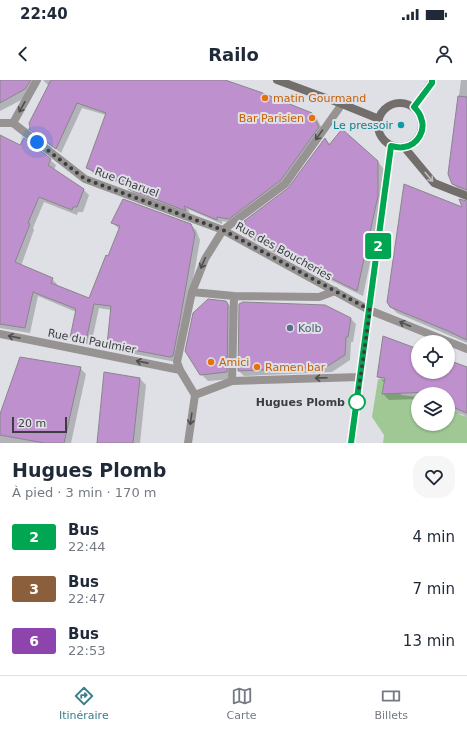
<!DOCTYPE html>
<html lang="fr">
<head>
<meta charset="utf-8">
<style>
  body { margin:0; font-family:"DejaVu Sans",sans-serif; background:#f6f6f7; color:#1f2937; height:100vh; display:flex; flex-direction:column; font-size:15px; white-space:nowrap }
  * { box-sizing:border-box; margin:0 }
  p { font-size:13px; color:#747a83 }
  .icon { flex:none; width:22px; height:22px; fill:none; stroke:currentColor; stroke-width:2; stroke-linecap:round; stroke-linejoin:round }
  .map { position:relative; height:363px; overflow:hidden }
  .side { display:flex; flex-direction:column; background:#fff; flex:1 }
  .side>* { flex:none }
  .badge { padding:0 8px; border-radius:3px; font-size:14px; line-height:26px }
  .buttons { position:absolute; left:411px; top:255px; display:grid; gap:8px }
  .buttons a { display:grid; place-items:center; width:44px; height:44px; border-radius:50%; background:#fff; box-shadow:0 1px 3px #0004; font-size:20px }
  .scale { position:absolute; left:12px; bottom:10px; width:55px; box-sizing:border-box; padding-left:4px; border:2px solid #3c3d3f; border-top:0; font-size:11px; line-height:14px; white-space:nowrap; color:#3c3d3f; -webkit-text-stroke:3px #dfe0e6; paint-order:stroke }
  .you { position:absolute; width:20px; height:20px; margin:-10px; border:3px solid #fff; border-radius:50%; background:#1a73e8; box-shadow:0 0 0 6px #1a73e833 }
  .map>.badge { position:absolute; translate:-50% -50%; box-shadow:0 0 0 2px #fff }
  .round { display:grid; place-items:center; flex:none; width:42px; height:42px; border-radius:16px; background:#f6f6f7 }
  .headline { display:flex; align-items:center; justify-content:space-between; height:68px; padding:0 12px }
  h1 { font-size:19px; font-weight:700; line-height:30px }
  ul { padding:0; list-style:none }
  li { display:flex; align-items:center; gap:12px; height:52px; padding:0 12px }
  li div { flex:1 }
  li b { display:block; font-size:15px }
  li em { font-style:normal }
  li .badge { min-width:44px; font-weight:700; text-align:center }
  .status { display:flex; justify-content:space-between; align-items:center; height:28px; padding:0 20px; background:#fff; direction:ltr }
  .status svg { height:11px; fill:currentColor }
  header { display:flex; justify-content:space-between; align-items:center; height:52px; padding:0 12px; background:#fff; font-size:18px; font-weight:700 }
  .tabs { display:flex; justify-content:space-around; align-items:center; height:56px; border-top:1px solid #e0e1e3; background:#fff; font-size:11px; color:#747a83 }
  .tabs a { display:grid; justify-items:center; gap:2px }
  .tabs .selected { color:#3a7f8c }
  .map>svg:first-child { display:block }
</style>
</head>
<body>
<div class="status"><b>22:40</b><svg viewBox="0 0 49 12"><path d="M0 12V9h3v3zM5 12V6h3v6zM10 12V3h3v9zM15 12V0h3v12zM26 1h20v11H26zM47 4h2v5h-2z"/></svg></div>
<header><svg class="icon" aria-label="back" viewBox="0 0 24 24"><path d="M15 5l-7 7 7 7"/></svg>Railo<svg class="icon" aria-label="person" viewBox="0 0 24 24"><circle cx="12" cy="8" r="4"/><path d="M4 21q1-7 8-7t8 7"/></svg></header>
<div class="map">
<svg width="467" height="363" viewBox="0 0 467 363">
  <rect width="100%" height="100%" fill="#dfe0e6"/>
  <path fill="#9fc895" d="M 378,299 L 398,302 L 401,315 L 418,317 L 418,344 L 448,344 L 448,330 L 467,337 L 467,363 L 383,363 L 384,355 L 372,337 Z"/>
  <path fill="#0003" d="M 0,0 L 40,0 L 31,15 L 0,31 Z
    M 43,0 L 222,0 L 312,34 L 317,39 L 324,52 L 286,105 L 234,143 L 222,141 L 222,144 L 188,129 L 190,134 L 134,114 L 129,109 L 130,107 L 93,93 L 88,88 L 106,35 L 82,28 L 61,73 L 36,54 L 49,6 Z
    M 461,0 L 467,0 L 467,113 L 460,111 L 453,104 L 449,94 Z
    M 0,56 L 50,80 L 56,85 L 54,90 L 84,110 L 89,115 L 83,132 L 78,132 L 77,135 L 44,122 L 33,148 L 34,150 L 21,186 L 52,199 L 57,204 L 57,206 L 90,219 L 109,177 L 120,149 L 118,148 L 113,143 L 191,145 L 196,150 L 200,160 L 184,251 L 176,282 L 113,270 L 108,265 L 111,230 L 99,228 L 91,265 L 77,262 L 71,257 L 76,232 L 38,216 L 30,253 L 0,248 Z
    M 325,59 L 330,64 L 378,82 L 384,89 L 383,122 L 363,216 L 269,170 L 267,168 L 254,161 L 247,154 L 289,109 Z
    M 467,122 L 467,263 L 397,233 L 391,227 L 464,129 Z
    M 226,222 L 233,229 L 233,299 L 208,301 L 201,294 Z
    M 240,225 L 351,239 L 356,244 L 353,262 L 351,262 L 350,280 L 332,292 L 244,296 L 239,291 Z
    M 418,270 L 418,292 L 448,292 L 448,281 L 467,288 L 467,337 L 462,334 L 450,333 L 448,330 L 448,314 L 418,314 L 418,319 L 389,320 L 383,314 L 385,303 L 378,297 Z
    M 20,278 L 80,288 L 86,294 L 71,363 L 0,363 L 0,334 Z
    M 140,299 L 146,305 L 140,363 L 98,363 Z"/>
  <path fill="#be90ce" stroke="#89868a" d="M 0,0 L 31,0 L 25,9 L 0,23 Z
    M 51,0 L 225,0 L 260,12 L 312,33 L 319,47 L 281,100 L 229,139 L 217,137 L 217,140 L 184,126 L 186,131 L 128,109 L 130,105 L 86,88 L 106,33 L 77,23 L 56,69 L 29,49 L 30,47 L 29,43 Z
    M 458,16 L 467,17 L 467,110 L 452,104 L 448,94 Z
    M 342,49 L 378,81 L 378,116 L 357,211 L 262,164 L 262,163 L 246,154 L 245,141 L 244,141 L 288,108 L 325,58 L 329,65 Z
    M 0,55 L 20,65 L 24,58 L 51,79 L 48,85 L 84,109 L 77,127 L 73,127 L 72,130 L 39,117 L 28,143 L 30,144 L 15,182 L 53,198 L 51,203 L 89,218 L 106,175 L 108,176 L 120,146 L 111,143 L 123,119 L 191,144 L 195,154 L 179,246 L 179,245 L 173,276 L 170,277 L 107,265 L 111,226 L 94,224 L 86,261 L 70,258 L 76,229 L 33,212 L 25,248 L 0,244 Z
    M 404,104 L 462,127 L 459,119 L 467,121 L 467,260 L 448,251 L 390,227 L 387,222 Z
    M 208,219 L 226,221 L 228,224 L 227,292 L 200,295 L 185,271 L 193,233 Z
    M 243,222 L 325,225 L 351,238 L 348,257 L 346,257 L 345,275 L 326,287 L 238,291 L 239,224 Z
    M 383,256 L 418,269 L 418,292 L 448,292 L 448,280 L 467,287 L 467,333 L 455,328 L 448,327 L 448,314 L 431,314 L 431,312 L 382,314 L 385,298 L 377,297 Z
    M 20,277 L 81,287 L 64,363 L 44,363 L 0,355 L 0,334 Z
    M 104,292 L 140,298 L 133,363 L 97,363 Z"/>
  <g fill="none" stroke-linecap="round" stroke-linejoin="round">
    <path stroke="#969392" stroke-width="8" d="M 0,43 L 13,43 L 37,0
      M 13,43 L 85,99 L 223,150 L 369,230 L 467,269
      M 192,212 L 234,216 L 319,217 L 335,211
      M 0,254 L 180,290
      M 232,301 L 234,216
      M 195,315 L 180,290 L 177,282 L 192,212 L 205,179 L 223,150 L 285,104 L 342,24
      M 195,315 L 232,301 L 360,297
      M 188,363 L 195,315
      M 351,363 L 391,66"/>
    <path stroke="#726e6c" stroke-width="8" d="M 277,0 L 342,24 L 379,39
      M378 45a22 22 0 1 1 44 0a22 22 0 1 1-44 0Z
      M 414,27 L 431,3 L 432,0
      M 404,67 L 434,103 L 467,116"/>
  </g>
  <defs><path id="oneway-shaft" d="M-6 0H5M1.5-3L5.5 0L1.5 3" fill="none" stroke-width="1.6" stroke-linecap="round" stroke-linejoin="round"/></defs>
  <g stroke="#4e4e50">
    <use href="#oneway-shaft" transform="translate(22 27) rotate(119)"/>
    <use href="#oneway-shaft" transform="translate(319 55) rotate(125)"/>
    <use href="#oneway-shaft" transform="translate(203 183) rotate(113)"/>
    <use href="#oneway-shaft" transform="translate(405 244) rotate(-158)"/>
    <use href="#oneway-shaft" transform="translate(14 257) rotate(-169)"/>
    <use href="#oneway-shaft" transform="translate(142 282) rotate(-169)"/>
    <use href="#oneway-shaft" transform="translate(321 298) rotate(178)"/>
    <use href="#oneway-shaft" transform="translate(191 339) rotate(98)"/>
  </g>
  <use stroke="#bebec1" href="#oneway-shaft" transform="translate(429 97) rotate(50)"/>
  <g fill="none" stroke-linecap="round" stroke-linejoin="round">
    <g stroke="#fff" stroke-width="9">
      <path id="line" d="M 351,363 L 391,66 C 395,67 400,68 404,67 C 418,65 426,50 421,38 C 420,33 417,30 414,27 L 432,3 L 432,0"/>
    </g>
    <use href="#line" stroke="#00a651" stroke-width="6"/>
    <path stroke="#3c3d3f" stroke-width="4" stroke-dasharray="0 7.2" d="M 37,62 L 85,99 L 223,150 L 370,230 L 357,322"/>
  </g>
  <g fill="#e8710a" stroke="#dfe0e6" stroke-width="1.5">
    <circle cx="265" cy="18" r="4"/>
    <circle cx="312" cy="38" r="4"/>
    <circle cx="211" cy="282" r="4"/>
    <circle cx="257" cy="287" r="4"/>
  </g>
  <circle fill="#0f9aa8" stroke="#dfe0e6" stroke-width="1.5" cx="401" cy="45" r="4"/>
  <circle fill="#5c6f8a" stroke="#dfe0e6" stroke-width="1.5" cx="290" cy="248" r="4"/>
  <circle fill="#fff" stroke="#00a651" stroke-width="2" cx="357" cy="322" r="8"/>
  <g text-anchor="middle" stroke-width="4" stroke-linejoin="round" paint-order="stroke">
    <g font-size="11" fill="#c56008" stroke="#dfe0e6" text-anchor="start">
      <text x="273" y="22">matin Gourmand</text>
      <text x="304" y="42" text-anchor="end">Bar Parisien</text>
      <text x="219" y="286">Amici</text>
      <text x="265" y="291">Ramen bar</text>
    </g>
    <g font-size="11" fill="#0d838f" stroke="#dfe0e6" text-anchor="end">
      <text x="393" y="49">Le pressoir</text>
    </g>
    <g font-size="11" fill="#3c3d3f" stroke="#dfe0e6">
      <text transform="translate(127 102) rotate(20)" y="4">Rue Charuel</text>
      <text transform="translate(284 171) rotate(29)" y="4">Rue des Boucheries</text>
      <text transform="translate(92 261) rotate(11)" y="4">Rue du Paulmier</text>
    </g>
    <g font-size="11" fill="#4e5e75" stroke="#dfe0e6" text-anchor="start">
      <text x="298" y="252">Kolb</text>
    </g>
    <g font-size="11" font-weight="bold" fill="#3c3d3f" stroke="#dfe0e6" text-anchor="end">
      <text x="345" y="326">Hugues Plomb</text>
    </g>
  </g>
</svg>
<div class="buttons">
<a><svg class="icon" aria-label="locate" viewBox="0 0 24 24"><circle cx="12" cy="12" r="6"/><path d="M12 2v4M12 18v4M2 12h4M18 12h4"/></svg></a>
<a><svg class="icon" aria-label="layers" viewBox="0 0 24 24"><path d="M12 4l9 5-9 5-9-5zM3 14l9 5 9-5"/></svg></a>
</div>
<div class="scale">20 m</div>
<div class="you" style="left:37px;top:62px"></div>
<b class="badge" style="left:378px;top:166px;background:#00a651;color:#fff">2</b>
</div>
<section class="side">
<div class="headline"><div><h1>Hugues Plomb</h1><p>À pied · 3 min · 170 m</p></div><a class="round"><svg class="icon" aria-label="heart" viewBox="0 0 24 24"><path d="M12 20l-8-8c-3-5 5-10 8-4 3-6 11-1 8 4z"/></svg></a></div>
<ul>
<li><span class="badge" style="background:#00a651;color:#fff">2</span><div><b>Bus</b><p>22:44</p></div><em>4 min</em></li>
<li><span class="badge" style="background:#8b5e3c;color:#fff">3</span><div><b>Bus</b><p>22:47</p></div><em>7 min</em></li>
<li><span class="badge" style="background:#8e44ad;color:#fff">6</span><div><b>Bus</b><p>22:53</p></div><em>13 min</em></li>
</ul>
</section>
<nav class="tabs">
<a class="selected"><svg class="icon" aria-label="directions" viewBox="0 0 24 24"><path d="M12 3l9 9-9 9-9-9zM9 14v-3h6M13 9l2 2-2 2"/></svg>Itinéraire</a>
<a><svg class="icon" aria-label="map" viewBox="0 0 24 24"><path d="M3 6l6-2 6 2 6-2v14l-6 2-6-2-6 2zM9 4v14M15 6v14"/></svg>Carte</a>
<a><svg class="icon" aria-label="tickets" viewBox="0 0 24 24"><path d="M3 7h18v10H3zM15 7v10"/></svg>Billets</a>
</nav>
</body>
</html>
